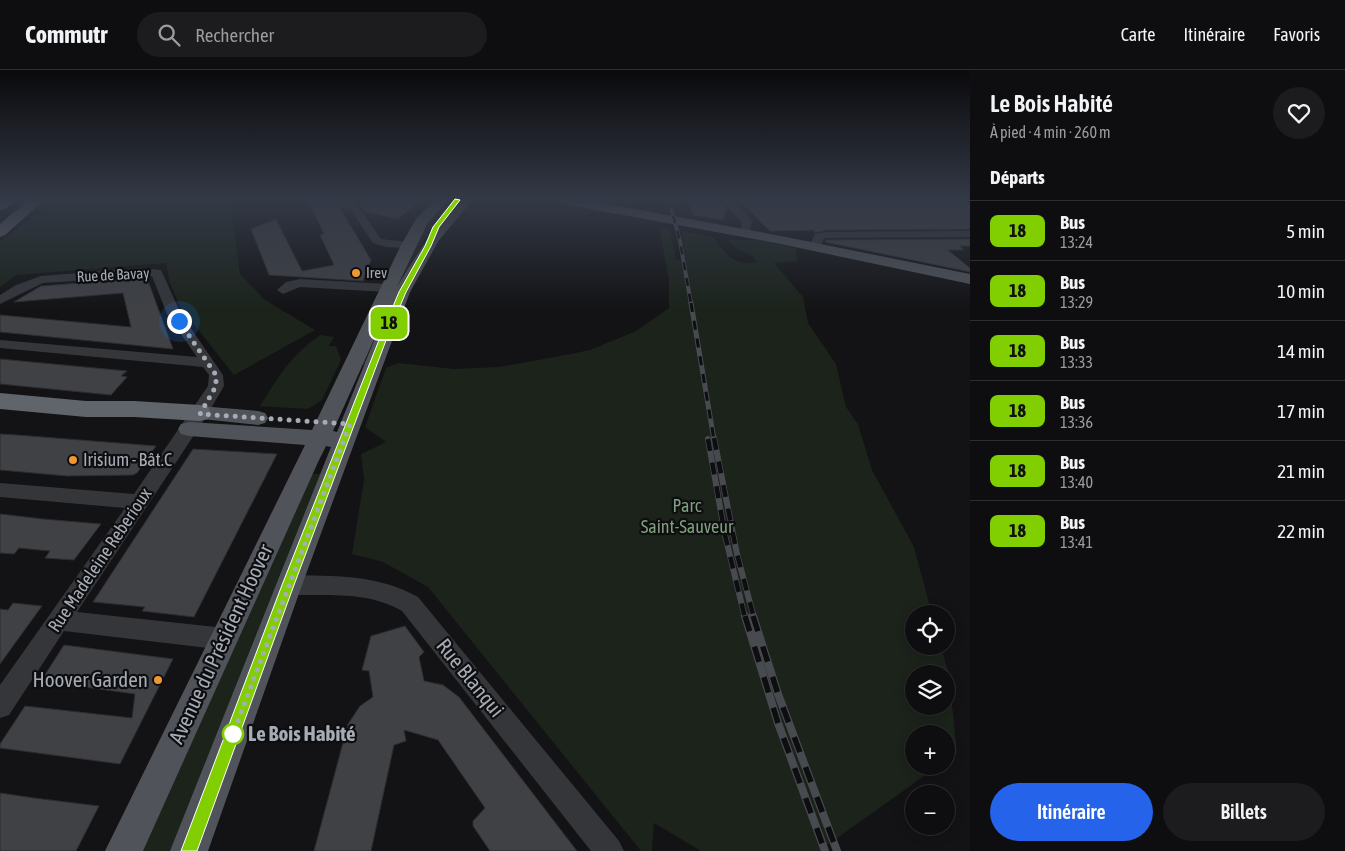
<!DOCTYPE html>
<html lang="fr">
<head>
<meta charset="utf-8">
<style>
  body { margin:0; font-family:"Asap Condensed",sans-serif; background:#1c1c1e; color:#f1f3f6; height:100vh; display:flex; flex-direction:column; font-size:19px; white-space:nowrap }
  * { box-sizing:border-box; margin:0 }
  p { font-size:16px; color:#9b9c9f }
  .icon { flex:none; width:28px; height:28px; fill:none; stroke:currentColor; stroke-width:2; stroke-linecap:round; stroke-linejoin:round }
  .map { position:relative; flex:1; overflow:hidden }
  .drawer { display:flex; flex-direction:column; background:#0e0e10; width:375px }
  .drawer>* { flex:none }
  .badge { padding:0 10px; border-radius:8px; font-size:18px; line-height:32px }
  .fabs { position:absolute; left:905px; top:535px; display:grid; gap:10px }
  .fabs a { display:grid; place-items:center; width:50px; height:50px; border-radius:50%; background:#0e0e10; box-shadow:0 2px 12px #0003,0 0 0 1px #2e2e30; font-size:25px }
  .you { position:absolute; width:25px; height:25px; margin:-12px; border:4px solid #fff; border-radius:50%; background:#1a73e8; box-shadow:0 0 0 8px #1a73e833 }
  .map>.badge { position:absolute; translate:-50% -50%; box-shadow:0 0 0 2px #fff }
  h2 { padding:0 20px; font-size:19px; line-height:45px }
  .round { display:grid; place-items:center; flex:none; width:52px; height:52px; border-radius:26px; background:#1c1c1e }
  .overview { display:flex; align-items:center; justify-content:space-between; height:85px; padding:0 20px }
  h1 { font-size:24px; font-weight:600; line-height:38px }
  .action { display:flex; gap:10px; margin-top:auto; padding:10px 20px }
  .action a { flex:1; height:58px; border-radius:30px; background:#2563eb; color:#fff; font-size:20px; font-weight:600; line-height:58px; text-align:center }
  .action a+a { background:#1c1c1e; color:#f1f3f6 }
  ul { padding:0; list-style:none }
  li { display:flex; align-items:center; gap:15px; height:60px; padding:0 20px; border-top:1px solid #2e2e30 }
  li div { flex:1 }
  li b { display:block; font-size:19px }
  li em { font-style:normal }
  li .badge { min-width:55px; font-weight:700; text-align:center }
  header { display:flex; align-items:center; gap:30px; box-sizing:border-box; height:70px; padding:0 25px; background:#0e0e10; border-bottom:1px solid #2e2e30 }
  header strong { font-size:24px }
  nav { display:flex; gap:28px; margin-inline-start:auto; font-size:18px }
  .search { width:350px; height:45px; background:#1c1c1e; display:flex; align-items:center; gap:12px; box-sizing:border-box; padding:0 18px; border-radius:28px; color:#9b9c9f; font-size:19px }
  main { display:flex; flex:1; min-height:0 }
  .map>svg:first-child { display:block }
</style>
</head>
<body>
<header>
<strong>Commutr</strong>
<div class="search"><svg class="icon" aria-label="search" viewBox="0 0 24 24"><circle cx="10" cy="10" r="6"/><path d="M15 15l6 6"/></svg>Rechercher</div>
<nav><a>Carte</a><a>Itinéraire</a><a>Favoris</a></nav>
</header>
<main>
<div class="map">
<svg width="970" height="781" viewBox="0 0 970 781">
  <rect width="100%" height="100%" fill="#131315"/>
  <path fill="#1b231b" fill-rule="evenodd" d="M 57,130 L 230,130 L 240,204 L 265,230 L 315,260 L 234,305 L 180,237 L 170,213 L 166,193 L 16,205 L 0,217 L 0,171 Z
    M 448,130 L 454,130 C 412,176 391,239 366,295 L 361,295 L 393,218 L 427,152 Z
    M 659,157 L 670,159 L 676,190 L 686,191 L 682,161 L 713,167 C 728,185 732,196 757,192 L 752,186 L 738,180 L 729,170 L 760,170 L 796,178 L 797,191 L 774,193 L 803,227 L 808,253 L 836,294 L 846,337 L 858,354 L 872,400 L 914,477 L 932,544 L 914,544 L 914,576 L 941,576 L 949,605 L 957,683 L 946,691 L 946,664 L 914,664 L 914,696 L 938,696 L 819,781 L 701,781 L 654,753 L 652,781 L 641,781 L 428,517 L 383,492 L 352,484 L 364,410 L 361,384 L 386,372 L 365,357 L 386,298 L 398,293 L 454,299 L 499,297 L 571,284 L 590,280 L 636,261 L 669,238 L 669,210 ZM 914,604 L 946,604 L 946,636 L 914,636 Z
    M 320,265 L 334,267 L 329,276 L 336,276 L 341,290 L 322,330 L 308,339 L 260,336 C 280,304 289,288 320,265 Z
    M 312,404 L 322,404 L 177,781 L 139,781 Z"/>
  <path fill="#3f4145" stroke="#2d2d31" d="M 308,130 L 336,130 L 338,134 L 339,130 L 342,130 L 348,139 L 340,138 L 371,190 L 363,211 L 269,205 L 251,159 L 276,149 L 302,201 L 334,195 L 320,165 L 324,164 Z
    M 357,130 L 421,130 L 398,149 L 365,142 Z
    M 688,130 L 719,130 L 727,139 L 723,150 L 693,145 Z
    M 739,130 L 964,130 L 970,135 L 970,159 L 826,160 L 814,163 L 815,160 L 770,161 Z
    M 970,169 L 970,176 L 960,176 L 964,180 L 948,180 L 970,198 L 970,202 L 825,172 L 826,170 Z
    M 147,208 L 173,279 L 0,262 L 0,245 L 131,257 L 123,223 L 14,232 L 41,216 Z
    M 0,289 L 127,301 L 121,306 L 127,307 L 111,325 L 0,314 Z
    M 0,364 L 17,365 L 156,376 L 137,403 L 133,405 L 67,406 L 0,400 Z
    M 193,379 L 277,384 L 194,547 L 142,541 L 145,537 L 93,532 Z
    M 0,444 L 43,449 L 101,454 L 74,490 L 45,488 L 50,481 L 19,478 L 14,484 L 0,483 Z
    M 13,533 L 42,536 L 0,594 L 0,539 L 8,540 Z
    M 405,556 L 424,582 L 419,587 L 424,611 L 443,615 L 459,627 L 577,781 L 490,781 L 473,756 L 473,751 L 485,738 L 438,670 L 404,660 L 406,671 L 394,675 L 371,781 L 314,781 L 348,654 L 360,636 L 373,627 L 369,601 L 362,600 L 371,566 Z
    M 64,575 L 173,589 L 120,694 L 0,678 L 0,674 L 25,636 L 132,648 L 135,624 L 41,611 Z
    M 0,723 L 34,728 L 99,736 L 76,781 L 0,781 Z"/>
  <g fill="none" stroke-linecap="round" stroke-linejoin="round">
    <path fill="#34363a" fill-rule="evenodd" d="M 344,130 L 354,130 L 381,169 L 408,172 L 414,175 L 408,178 L 386,177 L 373,173 Z
      M 721,130 L 732,130 L 751,149 L 752,151 L 749,165 L 741,165 L 740,163 L 742,152 Z
      M 970,161 L 970,167 L 826,168 L 824,169 L 819,179 L 815,180 L 809,177 L 815,164 L 826,162 Z
      M 142,198 L 161,200 L 181,244 L 223,305 L 224,316 L 206,347 L 77,542 L 225,558 L 233,561 L 236,569 L 233,577 L 225,580 L 64,561 L 9,645 L 0,648 L 0,615 L 125,438 L 0,427 L 0,413 L 134,424 L 208,316 L 209,305 L 203,297 L 0,278 L 0,270 L 197,287 L 167,244 L 152,206 L 43,213 L 0,234 L 0,225 L 16,215 L 41,206 Z
      M 300,209 L 387,214 L 393,218 L 387,222 L 300,217 L 283,224 L 277,220 L 286,212 Z
      M 288,505 C 334,506 377,504 418,527 L 619,771 L 624,781 L 591,781 L 402,541 C 376,526 349,525 319,525 C 306,525 293,526 281,522 L 277,515 L 281,508 Z"/>
    <path fill="#505359" fill-rule="evenodd" d="M 435,130 L 448,130 L 427,154 L 397,217 C 416,185 433,158 460,130 L 473,130 L 439,170 L 410,222 L 302,515 L 208,781 L 170,781 L 331,377 L 326,376 L 319,390 L 143,781 L 105,781 L 305,375 L 189,366 L 181,364 L 178,359 L 181,354 L 189,352 L 312,360 L 401,175 L 416,149 ZM 380,256 L 337,362 L 333,361 Z
      M 557,130 L 586,130 L 776,165 L 970,204 L 970,214 L 776,173 L 563,134 Z
      M 200,336 L 258,341 L 265,343 L 268,348 L 265,353 L 258,355 L 193,348 L 190,343 L 193,338 Z"/>
    <path fill="#60646b" fill-rule="evenodd" d="M 0,130 L 16,130 L 5,139 L 0,140 Z
      M 28,130 L 44,130 L 5,165 L 0,167 L 0,154 Z
      M 0,323 L 86,331 L 134,331 L 200,335 L 208,337 L 211,343 L 208,349 L 200,351 L 134,347 L 86,347 L 0,339 Z"/>
    <g stroke="#474a4f" stroke-width="4">
      <path id="rail-far3" d="M 669,130 L 680,171 L 691,234"/>
    </g>
    <g stroke="#474a4f" stroke-width="5">
      <path id="rail-far2" d="M 691,233 L 714,370"/>
    </g>
    <g stroke="#474a4f" stroke-width="6">
      <path id="rail-far1" d="M 714,368 L 737,484 L 754,548
        M 708,369 L 725,465 L 745,548"/>
    </g>
    <g stroke="#474a4f" stroke-width="8">
      <path id="rail" d="M 745,546 L 778,653 L 825,781
        M 753,546 L 778,624 L 837,781"/>
    </g>
    <use href="#rail-far3" stroke="#0e0e10" stroke-width="2.5" stroke-dasharray="8" stroke-linecap="butt"/>
    <use href="#rail-far2" stroke="#0e0e10" stroke-width="3" stroke-dasharray="9" stroke-linecap="butt"/>
    <use href="#rail-far1" stroke="#0e0e10" stroke-width="4.5" stroke-dasharray="12" stroke-linecap="butt"/>
    <use href="#rail" stroke="#0e0e10" stroke-width="5.5" stroke-dasharray="16" stroke-linecap="butt"/>
  </g>
  <linearGradient id="sky" x2="0" y2="1"><stop stop-color="#0a0a0c"/><stop offset="0.54" stop-color="#333946"/><stop offset="1" stop-color="#333946" stop-opacity="0"/></linearGradient>
  <rect width="970" height="240" fill="url(#sky)"/>
  <path fill="#81cf00" stroke="#fff" d="M 455,129 L 460,130 L 439,157 L 431,176 L 406,222 L 388,265 L 294,515 L 197,781 L 181,781 L 282,515 L 381,265 L 399,222 L 425,176 L 433,157 Z"/>
  <g fill="none" stroke-linecap="round" stroke-linejoin="round">
    <path stroke="#a5acb5" stroke-width="5" stroke-dasharray="0 9" d="M 179,251 L 216,305 L 216,316 L 200,344 L 350,354 L 233,664"/>
  </g>
  <g fill="#f0982f" stroke="#0e0e10" stroke-width="2">
    <circle cx="356" cy="203" r="5"/>
    <circle cx="73" cy="390" r="5"/>
    <circle cx="158" cy="610" r="5"/>
  </g>
  <circle fill="#fff" stroke="#81cf00" stroke-width="2.5" cx="233" cy="664" r="10"/>
  <g text-anchor="middle" stroke-width="4.5" stroke-linejoin="round" paint-order="stroke">
    <g font-size="15" fill="#a5acb5" stroke="#0e0e10" text-anchor="start">
      <text x="366" y="208">Irev</text>
    </g>
    <g font-size="15" fill="#a5acb5" stroke="#0e0e10">
      <text transform="translate(113 205) rotate(-3)" y="5">Rue de Bavay</text>
    </g>
    <g font-size="18" fill="#a5acb5" stroke="#0e0e10" text-anchor="start">
      <text x="83" y="396">Irisium - Bât.C</text>
    </g>
    <g font-size="18" fill="#7ea07c" stroke="#0e0e10">
      <text x="687" y="442">Parc<tspan x="687" dy="21">Saint-Sauveur</tspan></text>
    </g>
    <g font-size="18" fill="#a5acb5" stroke="#0e0e10">
      <text transform="translate(100 490) rotate(-56)" y="6">Rue Madeleine Reberioux</text>
    </g>
    <g font-size="21" fill="#a5acb5" stroke="#0e0e10">
      <text transform="translate(221 574) rotate(-65)" y="7">Avenue du Président Hoover</text>
      <text transform="translate(470 608) rotate(51)" y="7">Rue Blanqui</text>
    </g>
    <g font-size="21" fill="#a5acb5" stroke="#0e0e10" text-anchor="end">
      <text x="148" y="617">Hoover Garden</text>
    </g>
    <g font-size="21" font-weight="bold" fill="#a5acb5" stroke="#0e0e10" text-anchor="start">
      <text x="248" y="671">Le Bois Habité</text>
    </g>
  </g>
</svg>
<div class="fabs">
<a><svg class="icon" aria-label="locate" viewBox="0 0 24 24"><circle cx="12" cy="12" r="6"/><path d="M12 2v4M12 18v4M2 12h4M18 12h4"/></svg></a>
<a><svg class="icon" aria-label="layers" viewBox="0 0 24 24"><path d="M12 4l9 5-9 5-9-5zM3 14l9 5 9-5"/></svg></a>
<a>+</a>
<a>−</a>
</div>
<div class="you" style="left:179px;top:251px"></div>
<b class="badge" style="left:389px;top:253px;background:#81cf00;color:#111">18</b>
</div>
<section class="drawer">
<div class="overview"><div><h1>Le Bois Habité</h1><p>À pied · 4 min · 260 m</p></div><a class="round"><svg class="icon" aria-label="heart" viewBox="0 0 24 24"><path d="M12 20l-8-8c-3-5 5-10 8-4 3-6 11-1 8 4z"/></svg></a></div>
<h2>Départs</h2>
<ul>
<li><span class="badge" style="background:#81cf00;color:#111">18</span><div><b>Bus</b><p>13:24</p></div><em>5 min</em></li>
<li><span class="badge" style="background:#81cf00;color:#111">18</span><div><b>Bus</b><p>13:29</p></div><em>10 min</em></li>
<li><span class="badge" style="background:#81cf00;color:#111">18</span><div><b>Bus</b><p>13:33</p></div><em>14 min</em></li>
<li><span class="badge" style="background:#81cf00;color:#111">18</span><div><b>Bus</b><p>13:36</p></div><em>17 min</em></li>
<li><span class="badge" style="background:#81cf00;color:#111">18</span><div><b>Bus</b><p>13:40</p></div><em>21 min</em></li>
<li><span class="badge" style="background:#81cf00;color:#111">18</span><div><b>Bus</b><p>13:41</p></div><em>22 min</em></li>
</ul>
<div class="action"><a>Itinéraire</a><a>Billets</a></div>
</section>
</main>
</body>
</html>
